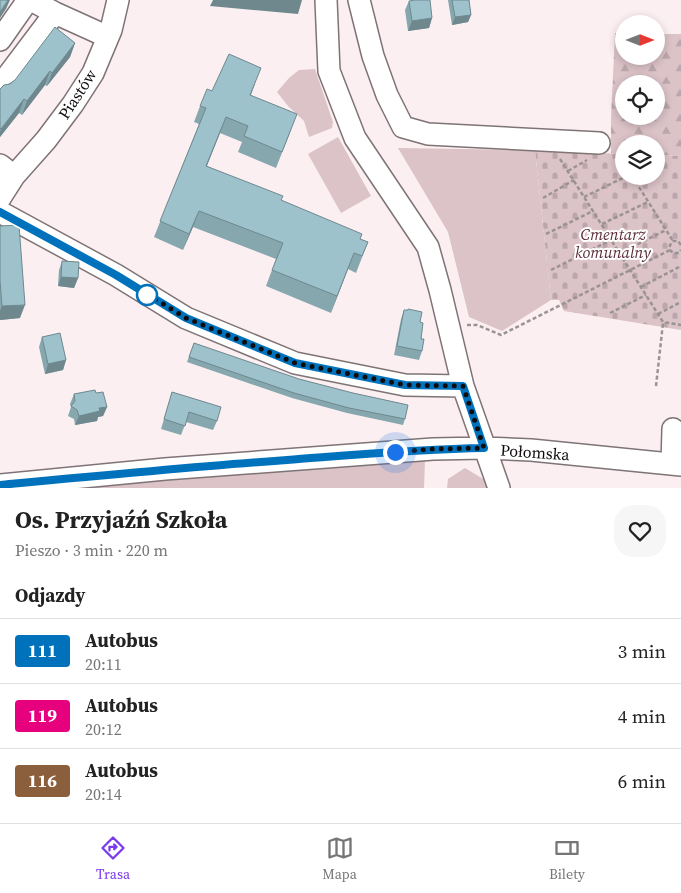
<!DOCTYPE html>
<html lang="pl">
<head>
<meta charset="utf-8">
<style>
  body { margin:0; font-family:"Source Serif 4",serif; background:#f6f6f6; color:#222; height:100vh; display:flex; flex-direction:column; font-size:19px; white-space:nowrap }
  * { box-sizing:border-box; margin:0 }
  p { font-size:16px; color:#767676 }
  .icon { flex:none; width:28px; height:28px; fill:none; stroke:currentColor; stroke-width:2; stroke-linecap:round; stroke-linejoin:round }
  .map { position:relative; height:488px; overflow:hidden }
  .details { display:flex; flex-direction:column; background:#fff; flex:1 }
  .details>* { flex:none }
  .badge { padding:0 10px; border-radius:4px; font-size:18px; line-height:32px }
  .needle { width:32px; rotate:90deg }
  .controls { position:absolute; left:615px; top:15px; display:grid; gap:10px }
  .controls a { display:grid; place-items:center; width:50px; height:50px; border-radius:50%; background:#fff; box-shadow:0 2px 8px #0003; font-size:25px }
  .you { position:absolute; width:25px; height:25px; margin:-12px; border:4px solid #fff; border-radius:50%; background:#1a73e8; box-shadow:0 0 0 8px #1a73e833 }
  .map>.badge { position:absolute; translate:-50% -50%; box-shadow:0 0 0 2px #fff }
  h2 { padding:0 15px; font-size:19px; line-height:45px }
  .round { display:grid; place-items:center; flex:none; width:52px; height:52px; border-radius:20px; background:#f6f6f6 }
  .summary { display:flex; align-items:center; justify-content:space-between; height:85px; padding:0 15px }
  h1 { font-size:24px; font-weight:700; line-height:38px }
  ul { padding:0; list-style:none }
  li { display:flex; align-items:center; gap:15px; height:65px; padding:0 15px; border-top:1px solid #e0e0e0 }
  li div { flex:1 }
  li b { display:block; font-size:19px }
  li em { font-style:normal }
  li .badge { min-width:55px; font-weight:700; text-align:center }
  .tab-bar { display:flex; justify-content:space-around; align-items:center; height:70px; border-top:1px solid #e0e0e0; background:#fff; font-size:14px; color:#767676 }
  .tab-bar a { display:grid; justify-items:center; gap:2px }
  .tab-bar .on { color:#7c3aed }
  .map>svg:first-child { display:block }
</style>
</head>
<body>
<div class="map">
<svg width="681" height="488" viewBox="0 0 681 488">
  <defs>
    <pattern id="forest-firs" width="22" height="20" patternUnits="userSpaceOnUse" patternTransform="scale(1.25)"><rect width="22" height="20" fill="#dbc3c8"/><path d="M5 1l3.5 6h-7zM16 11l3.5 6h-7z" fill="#bba6ab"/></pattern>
    <pattern id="cemetery-stones" width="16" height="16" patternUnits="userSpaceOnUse" patternTransform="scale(1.25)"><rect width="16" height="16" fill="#dbc3c8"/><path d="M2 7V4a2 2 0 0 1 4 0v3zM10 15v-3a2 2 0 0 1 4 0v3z" fill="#bba6ab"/></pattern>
  </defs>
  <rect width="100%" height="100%" fill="#fceff1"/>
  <path fill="#dbc3c8" d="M 315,69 L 333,122 L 332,128 L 309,137 L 304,121 L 288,106 L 277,92 L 289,78 L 299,70 Z
    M 338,137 L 371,196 L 341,213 L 308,154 Z
    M 398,148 L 535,150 L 551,300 L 502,331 L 469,317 L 448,232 Z
    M 425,459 L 424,488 L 47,488 Z
    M 465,468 L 490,483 L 492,488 L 447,488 L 448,479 Z"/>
  <path fill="url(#forest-firs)" fill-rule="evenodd" d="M 615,33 L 624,33 L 624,56 L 656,56 L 656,34 L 681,34 L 681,156 L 656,155 L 656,144 L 624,144 L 624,154 L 611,153 L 611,119 ZM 624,84 L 656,84 L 656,116 L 624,116 Z"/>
  <path fill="url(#cemetery-stones)" d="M 535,150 L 624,154 L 624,176 L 656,176 L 656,155 L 681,156 L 681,330 L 564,311 L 559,300 L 551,300 Z"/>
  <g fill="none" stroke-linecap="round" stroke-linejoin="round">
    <g stroke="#7e7375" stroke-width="24">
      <path id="minor" d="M 31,0 L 55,13 L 108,37
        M 326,0 L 329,71 L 355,138 L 428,247 L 440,290 L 463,386 L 499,488
        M 359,0 L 373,56 L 387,95 L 403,127 L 428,134 L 599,143
        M 0,40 L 28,0
        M 0,86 L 55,13
        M 0,165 L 14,176
        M 0,198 L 14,176 L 46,140 L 73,104 L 93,73 L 111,30 L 118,0
        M 0,212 L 116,275 L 186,318 L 295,363 L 405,385 L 463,386
        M 672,464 L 673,429
        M 0,485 L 165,469 L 433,449 L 484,448 L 531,450 L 681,465"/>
    </g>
    <path stroke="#9b9294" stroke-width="2.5" stroke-dasharray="4 2.5" stroke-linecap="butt" d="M 560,159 L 663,322 L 681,325
      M 622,161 L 624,164
      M 568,171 L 587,160
      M 632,176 L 673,241
      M 584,197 L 627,176
      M 543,198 L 574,180
      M 602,224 L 648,202
      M 546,234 L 593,211
      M 681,245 L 678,241 L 673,241 L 670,245 L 670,250 L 673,253 L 679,253 L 681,250
      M 620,253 L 666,230
      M 551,270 L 611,240
      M 641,287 L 681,266
      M 610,313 L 646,295
      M 658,314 L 681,302
      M 467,325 L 477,325 L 501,335 L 670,250
      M 656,386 L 663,323"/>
    <use href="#minor" stroke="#fff" stroke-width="21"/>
  </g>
  <path fill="#87a7af" d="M 448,0 L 469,0 L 471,15 L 468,22 L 452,25 Z
    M 409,1 L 432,18 L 429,28 L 408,31 L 405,10 Z
    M 75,43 L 70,57 L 47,86 L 45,85 L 22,115 L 19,113 L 0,137 L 0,89 Z
    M 255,84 L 251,95 L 291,130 L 276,168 L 238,152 L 242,142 L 220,133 L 207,166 L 281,200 L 360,239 L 368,242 L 356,273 L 348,269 L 331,313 L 266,286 L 276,259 L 193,227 L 183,250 L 154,237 L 199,124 L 194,122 L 200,106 L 212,91 Z
    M 0,226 L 20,318 L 0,320 Z
    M 62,261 L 78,278 L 74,288 L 58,286 L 59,270 Z
    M 404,310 L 420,322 L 421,339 L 422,351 L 419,360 L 394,355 L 401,319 Z
    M 42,337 L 66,360 L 63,370 L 45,374 L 39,347 Z
    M 194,343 L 405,419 L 403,425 L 347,413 L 292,398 L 187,362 Z
    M 172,392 L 217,421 L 213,430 L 186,422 L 181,435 L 161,429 Z
    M 96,393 L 107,407 L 103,416 L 98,417 L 97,421 L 75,425 L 74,419 L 68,416 L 71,407 L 70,404 L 74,394 Z"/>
  <path fill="#6e888e" d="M 8,0 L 10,0 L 6,9 L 0,18 L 0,12 Z
    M 213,0 L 302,0 L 298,14 L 210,6 Z
    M 471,15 L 468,22 L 452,25 L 455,17 Z
    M 432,18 L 429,28 L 408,31 L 412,21 Z
    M 75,43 L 70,57 L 47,86 L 52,73 Z
    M 50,71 L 45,85 L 22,115 L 27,101 Z
    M 24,99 L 19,113 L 0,137 L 0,132 L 1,129 Z
    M 226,117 L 220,133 L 200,182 L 206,166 Z
    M 199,211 L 193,227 L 183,250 L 189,234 Z
    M 354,253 L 348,269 L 331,313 L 337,296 Z
    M 61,277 L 78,278 L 74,288 L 58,286 Z
    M 25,305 L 20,318 L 0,320 L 0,311 L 2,306 Z
    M 66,360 L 63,370 L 45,374 L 48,364 Z
    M 107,407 L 103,416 L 98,417 L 97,421 L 75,425 L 79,416 L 99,408 Z"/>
  <path fill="#9dc2cb" stroke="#6e888e" d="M 0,0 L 8,0 L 0,12 Z
    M 415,0 L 430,0 L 432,18 L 412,21 L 409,1 Z
    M 452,0 L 469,0 L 471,15 L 455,17 Z
    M 55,27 L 75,43 L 52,73 L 50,71 L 27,101 L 24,99 L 1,129 L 0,128 L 0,89 L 4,85 L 10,84 L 15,80 Z
    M 229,54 L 261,68 L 250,95 L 297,114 L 282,152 L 244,136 L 248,126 L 226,117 L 206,166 L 283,196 L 281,200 L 362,234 L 360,239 L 368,242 L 362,256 L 354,253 L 337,296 L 272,270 L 283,243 L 199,211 L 189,234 L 160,221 L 206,108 L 200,106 L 207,89 L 212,91 Z
    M 19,225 L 25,305 L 2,306 L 0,281 L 0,226 Z
    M 62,261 L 79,262 L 78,278 L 61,277 Z
    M 408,309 L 422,312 L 420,322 L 423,323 L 421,339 L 424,339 L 422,351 L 397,346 L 404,310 L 408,310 Z
    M 60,333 L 66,360 L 48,364 L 42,337 Z
    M 194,343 L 299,379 L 353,393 L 408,405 L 405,419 L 349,408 L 294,393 L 189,357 Z
    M 95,390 L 96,393 L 103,392 L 107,407 L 99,408 L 100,411 L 79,416 L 77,410 L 71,406 L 75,401 L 74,394 Z
    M 172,392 L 221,407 L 217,421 L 189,412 L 185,426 L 164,419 Z"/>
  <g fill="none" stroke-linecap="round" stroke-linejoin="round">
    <g stroke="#fff" stroke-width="11">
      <path id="line" d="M 0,212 L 116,275 L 186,318 L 295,363 L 405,385 L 463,386 L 484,448 C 418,449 353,455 287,460 C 191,467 96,476 0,485"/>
    </g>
    <use href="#line" stroke="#0072bc" stroke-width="8"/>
    <path stroke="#100c0d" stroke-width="5" stroke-dasharray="0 9" d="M 147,295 L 144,292 L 186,318 L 295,363 L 405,385 L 463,386 L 484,448 L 433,449 L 395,452"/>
  </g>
  <circle fill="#fff" stroke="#0072bc" stroke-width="2.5" cx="147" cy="295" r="10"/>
  <g text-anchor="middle" stroke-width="4" stroke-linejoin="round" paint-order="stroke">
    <g font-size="16" fill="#100c0d" stroke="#fff">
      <text transform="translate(77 94) rotate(-57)" y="6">Piastów</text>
      <text transform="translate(535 452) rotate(4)" y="6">Połomska</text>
    </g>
    <g font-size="16" font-style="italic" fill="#5c2c38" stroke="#fff">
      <text x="613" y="240">Cmentarz<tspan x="613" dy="18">komunalny</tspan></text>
    </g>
  </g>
</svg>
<div class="controls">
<a><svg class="needle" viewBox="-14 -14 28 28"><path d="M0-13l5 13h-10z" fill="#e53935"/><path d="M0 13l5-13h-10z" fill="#767676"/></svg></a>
<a><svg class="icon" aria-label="locate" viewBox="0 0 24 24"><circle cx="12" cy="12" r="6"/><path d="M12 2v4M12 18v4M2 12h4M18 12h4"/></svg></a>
<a><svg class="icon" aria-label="layers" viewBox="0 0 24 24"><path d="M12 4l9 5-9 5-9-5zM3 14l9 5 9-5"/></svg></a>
</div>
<div class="you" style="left:395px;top:452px"></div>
</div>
<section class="details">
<div class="summary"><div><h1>Os. Przyjaźń Szkoła</h1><p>Pieszo · 3 min · 220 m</p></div><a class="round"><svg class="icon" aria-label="heart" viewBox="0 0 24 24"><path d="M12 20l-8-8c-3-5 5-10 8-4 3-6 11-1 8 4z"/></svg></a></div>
<h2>Odjazdy</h2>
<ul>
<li><span class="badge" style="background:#0072bc;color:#fff">111</span><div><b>Autobus</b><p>20:11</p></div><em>3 min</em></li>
<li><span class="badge" style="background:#e6007e;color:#fff">119</span><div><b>Autobus</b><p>20:12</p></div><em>4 min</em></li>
<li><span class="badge" style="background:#8b5e3c;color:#fff">116</span><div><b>Autobus</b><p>20:14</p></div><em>6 min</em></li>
</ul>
</section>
<nav class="tab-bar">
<a class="on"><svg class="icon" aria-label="directions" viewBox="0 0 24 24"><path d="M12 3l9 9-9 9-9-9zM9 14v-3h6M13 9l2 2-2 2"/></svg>Trasa</a>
<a><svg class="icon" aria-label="map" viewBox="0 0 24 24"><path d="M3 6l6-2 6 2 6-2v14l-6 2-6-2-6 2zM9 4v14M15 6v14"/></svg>Mapa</a>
<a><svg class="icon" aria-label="tickets" viewBox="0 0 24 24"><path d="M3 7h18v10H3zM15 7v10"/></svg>Bilety</a>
</nav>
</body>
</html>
